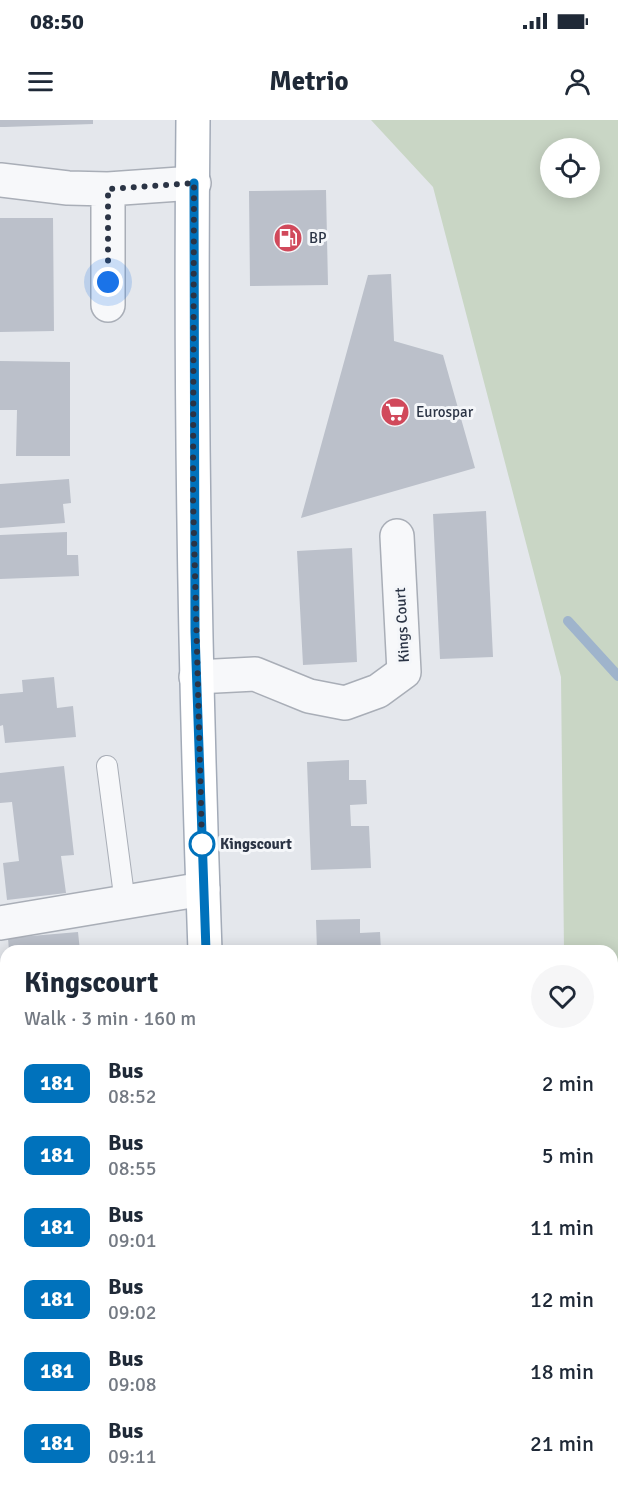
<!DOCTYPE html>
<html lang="en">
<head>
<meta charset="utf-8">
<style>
  body { margin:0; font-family:Signika,sans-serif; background:#f6f6f7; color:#1f2937; height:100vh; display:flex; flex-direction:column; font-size:22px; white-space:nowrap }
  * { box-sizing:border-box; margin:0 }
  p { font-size:20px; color:#747a83 }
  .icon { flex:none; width:33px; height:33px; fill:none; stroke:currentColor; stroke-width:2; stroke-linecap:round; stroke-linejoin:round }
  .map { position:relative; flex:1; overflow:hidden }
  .drawer { position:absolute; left:0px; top:825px; width:618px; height:546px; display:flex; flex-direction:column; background:#fff; border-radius:18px 18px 0 0; box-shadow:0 3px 15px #0003 }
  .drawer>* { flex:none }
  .badge { padding:0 12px; border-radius:9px; font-size:21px; line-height:39px }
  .fabs { position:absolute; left:540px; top:18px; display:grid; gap:12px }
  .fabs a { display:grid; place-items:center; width:60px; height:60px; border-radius:50%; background:#fff; box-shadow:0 3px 15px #0003; font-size:30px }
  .you { position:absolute; width:30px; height:30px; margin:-15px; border:4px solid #fff; border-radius:50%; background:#1a73e8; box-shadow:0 0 0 9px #1a73e833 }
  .map>.badge { position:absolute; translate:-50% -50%; box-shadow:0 0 0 3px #fff }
  .round { display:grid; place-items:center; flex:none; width:63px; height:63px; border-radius:32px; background:#f6f6f7 }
  .head { display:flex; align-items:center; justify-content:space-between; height:102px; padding:0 24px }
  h1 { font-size:28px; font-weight:800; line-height:45px }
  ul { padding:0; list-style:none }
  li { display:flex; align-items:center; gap:18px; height:72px; padding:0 24px }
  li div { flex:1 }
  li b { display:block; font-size:22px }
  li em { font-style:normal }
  li .badge { min-width:66px; font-weight:700; text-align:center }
  .status { display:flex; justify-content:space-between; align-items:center; height:42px; padding:0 30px; background:#fff; direction:ltr }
  .status svg { height:16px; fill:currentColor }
  header { display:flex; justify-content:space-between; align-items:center; height:78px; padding:0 24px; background:#fff; font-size:27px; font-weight:800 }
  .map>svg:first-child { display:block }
</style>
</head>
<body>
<div class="status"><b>08:50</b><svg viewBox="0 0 49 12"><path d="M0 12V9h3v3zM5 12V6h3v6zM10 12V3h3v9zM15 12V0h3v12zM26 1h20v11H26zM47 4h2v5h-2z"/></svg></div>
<header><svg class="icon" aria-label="menu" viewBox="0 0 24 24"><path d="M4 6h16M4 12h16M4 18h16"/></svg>Metrio<svg class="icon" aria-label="person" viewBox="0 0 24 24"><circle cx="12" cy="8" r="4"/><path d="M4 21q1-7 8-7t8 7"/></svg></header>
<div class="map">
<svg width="618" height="1371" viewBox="0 0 618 1371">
  <rect width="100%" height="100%" fill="#e4e7ec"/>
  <path fill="#c9d6c5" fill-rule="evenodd" d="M 371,0 L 618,0 L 618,1192 L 612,1192 L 612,831 L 564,831 L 561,557 L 433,67 ZM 590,28 L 590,68 L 550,68 L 550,28 Z"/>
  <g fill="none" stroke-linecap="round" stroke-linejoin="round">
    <path stroke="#9fb4cc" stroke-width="10" d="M 568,501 L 618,556"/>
  </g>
  <path fill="#bbc0ca" d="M 0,0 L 93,0 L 93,4 L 5,7 L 0,7 Z
    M 326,70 L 328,165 L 250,166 L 249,71 Z
    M 0,98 L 53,98 L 54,211 L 0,212 Z
    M 391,154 L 394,221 L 443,235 L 475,348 L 301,398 L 368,155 Z
    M 0,241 L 70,242 L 70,336 L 16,336 L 17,290 L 0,290 Z
    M 69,359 L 71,383 L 63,384 L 65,403 L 0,408 L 0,364 Z
    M 486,391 L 493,537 L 440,539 L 433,394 Z
    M 67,412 L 67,435 L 78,435 L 79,456 L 0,459 L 0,415 Z
    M 352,428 L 357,542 L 303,545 L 297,431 Z
    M 54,557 L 57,588 L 73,586 L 76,617 L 5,623 L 3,605 L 0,606 L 0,574 L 23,572 L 22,560 Z
    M 349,640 L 349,660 L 366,660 L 367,684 L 350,685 L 351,706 L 369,706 L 371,748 L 311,750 L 307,642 Z
    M 64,646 L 74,735 L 61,736 L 66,773 L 7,780 L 3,743 L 19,741 L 12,682 L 0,683 L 0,653 Z
    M 360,799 L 360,813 L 380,812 L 381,831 L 317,831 L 316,800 Z
    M 78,812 L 80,831 L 9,831 L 8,818 Z
    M 0,1019 L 6,1019 L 6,1041 L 0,1041 Z
    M 618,1272 L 618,1317 L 612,1319 L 612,1274 Z
    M 64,1365 L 99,1365 L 99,1371 L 64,1371 Z"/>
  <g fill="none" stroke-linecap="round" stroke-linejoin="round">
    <g stroke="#a9aeb7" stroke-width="22">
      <path id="service" d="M 107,646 L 125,783
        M 0,944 L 6,946"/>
    </g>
    <g stroke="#a9aeb7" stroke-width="36">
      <path id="minor" d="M 0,60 L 68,68 L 108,69 L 194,63
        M 108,69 L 108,185
        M 196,557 L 255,554 L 309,576 L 345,583 L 378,571 L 404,552 L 397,416
        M 0,803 L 203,769
        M 0,1078 L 6,1079
        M 118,1365 L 118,1371
        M 325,1371 L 470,1365"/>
    </g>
    <g stroke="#a3abb8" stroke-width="36">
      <path id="primary" d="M 193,0 C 190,277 195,554 205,831
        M 231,1365 L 232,1371"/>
    </g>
    <use href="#service" stroke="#f7f8fa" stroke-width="20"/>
    <use href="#minor" stroke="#f7f8fa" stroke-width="33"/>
    <use href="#primary" stroke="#fff" stroke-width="33"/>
  </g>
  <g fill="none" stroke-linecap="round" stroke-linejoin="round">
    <g stroke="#fff" stroke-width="14">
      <path id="line" d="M 194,63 L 195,512 L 206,831"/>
    </g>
    <use href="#line" stroke="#0072bc" stroke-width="9"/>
    <path stroke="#2b3445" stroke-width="6" stroke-dasharray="0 10.8" d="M 108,162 L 108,69 L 194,63 L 193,377 L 202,724"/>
  </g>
  <defs>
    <g id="fuel-disc" transform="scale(1.5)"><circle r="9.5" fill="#d1495b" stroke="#f4f6f9"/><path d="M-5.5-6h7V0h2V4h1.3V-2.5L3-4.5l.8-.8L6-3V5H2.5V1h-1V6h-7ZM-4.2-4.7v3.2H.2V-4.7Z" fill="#fff"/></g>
    <g id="supermarket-disc" transform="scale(1.5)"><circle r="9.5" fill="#d1495b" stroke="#f4f6f9"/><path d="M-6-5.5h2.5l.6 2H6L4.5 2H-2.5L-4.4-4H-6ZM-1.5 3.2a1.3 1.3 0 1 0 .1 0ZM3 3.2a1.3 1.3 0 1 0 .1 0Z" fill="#fff"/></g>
  </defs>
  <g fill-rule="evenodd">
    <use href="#fuel-disc" x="288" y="118"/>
    <use href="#supermarket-disc" x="395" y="292"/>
  </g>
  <circle fill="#fff" stroke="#0072bc" stroke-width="3" cx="202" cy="724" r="12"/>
  <g text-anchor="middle" stroke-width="6" stroke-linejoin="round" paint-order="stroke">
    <g font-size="15" fill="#2b3445" stroke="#f4f6f9" text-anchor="start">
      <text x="309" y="123">BP</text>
      <text x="416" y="297">Eurospar</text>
    </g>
    <g font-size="15" fill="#2b3445" stroke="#f4f6f9">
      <text transform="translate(402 505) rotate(-93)" y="5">Kings Court</text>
    </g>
    <g font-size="15" font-weight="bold" fill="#2b3445" stroke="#f4f6f9" text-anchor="start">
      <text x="220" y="729">Kingscourt</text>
    </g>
  </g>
</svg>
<div class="fabs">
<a><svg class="icon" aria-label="locate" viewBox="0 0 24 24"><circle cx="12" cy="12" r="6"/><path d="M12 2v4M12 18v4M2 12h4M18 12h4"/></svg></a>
</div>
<div class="you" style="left:108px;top:162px"></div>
<section class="drawer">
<div class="head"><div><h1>Kingscourt</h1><p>Walk · 3 min · 160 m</p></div><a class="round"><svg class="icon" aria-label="heart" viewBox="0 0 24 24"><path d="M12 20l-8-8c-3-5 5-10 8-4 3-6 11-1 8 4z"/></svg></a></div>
<ul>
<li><span class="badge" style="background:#0072bc;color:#fff">181</span><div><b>Bus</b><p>08:52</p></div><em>2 min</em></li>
<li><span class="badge" style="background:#0072bc;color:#fff">181</span><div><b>Bus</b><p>08:55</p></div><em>5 min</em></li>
<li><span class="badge" style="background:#0072bc;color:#fff">181</span><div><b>Bus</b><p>09:01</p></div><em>11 min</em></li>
<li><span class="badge" style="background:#0072bc;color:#fff">181</span><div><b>Bus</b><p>09:02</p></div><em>12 min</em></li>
<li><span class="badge" style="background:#0072bc;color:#fff">181</span><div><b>Bus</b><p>09:08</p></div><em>18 min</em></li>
<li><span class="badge" style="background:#0072bc;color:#fff">181</span><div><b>Bus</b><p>09:11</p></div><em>21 min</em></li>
</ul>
</section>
</div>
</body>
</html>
